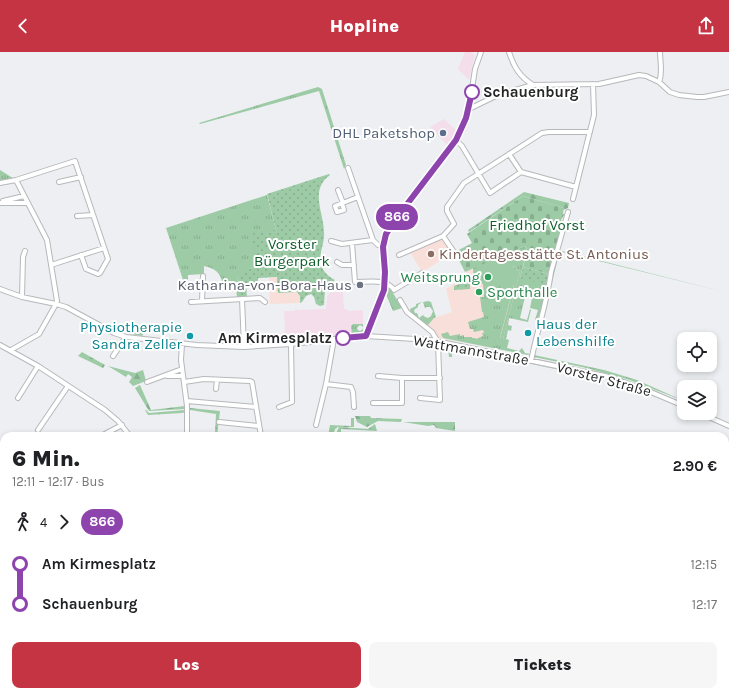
<!DOCTYPE html>
<html lang="de">
<head>
<meta charset="utf-8">
<style>
  body { margin:0; font-family:Karla,sans-serif; background:#f6f6f6; color:#202124; height:100vh; display:flex; flex-direction:column; font-size:15px; white-space:nowrap }
  * { box-sizing:border-box; margin:0 }
  p { font-size:13px; color:#757577 }
  .icon { flex:none; width:22px; height:22px; fill:none; stroke:currentColor; stroke-width:2; stroke-linecap:round; stroke-linejoin:round }
  .map { position:relative; flex:1; overflow:hidden }
  .details { position:absolute; left:0px; top:380px; width:729px; height:264px; display:flex; flex-direction:column; background:#fff; border-radius:12px 12px 0 0; box-shadow:0 2px 6px #0003 }
  .details>* { flex:none }
  .badge { padding:0 8px; border-radius:13px; font-size:14px; line-height:26px }
  .tools { position:absolute; left:677px; top:280px; display:grid; gap:8px }
  .tools a { display:grid; place-items:center; width:40px; height:40px; border-radius:8px; background:#fff; box-shadow:0 2px 6px #0003; font-size:20px }
  .map>.badge { position:absolute; translate:-50% -50%; box-shadow:0 0 0 2px #fff }
  .legs { display:flex; align-items:center; gap:6px; height:44px; padding:0 12px; font-size:13px }
  .legs p { margin-inline-start:auto }
  .headline { display:flex; align-items:center; justify-content:space-between; height:68px; padding:0 12px }
  h1 { font-size:22px; font-weight:800; line-height:30px }
  .primary-button { display:flex; gap:8px; margin-top:auto; padding:8px 12px }
  .primary-button a { flex:1; height:46px; border-radius:8px; background:#c43442; color:#fff; font-size:16px; font-weight:800; line-height:46px; text-align:center }
  .primary-button a+a { background:#f6f6f6; color:#202124 }
  ul { padding:0 12px; list-style:none }
  li { display:flex; align-items:center; gap:14px; height:40px; font-size:15px }
  li i { display:grid; place-items:center; width:6px; height:100%; margin:0 5px; background:currentColor }
  li i::after { content:''; width:10px; height:10px; margin:-5px; border:3px solid; border-radius:50%; background:#fff }
  li p { margin-inline-start:auto }
  li:first-child i { background:linear-gradient(#0000 50%,currentColor 0) }
  li:last-child i { background:linear-gradient(currentColor 50%,#0000 0) }
  header { display:flex; justify-content:space-between; align-items:center; height:52px; padding:0 12px; background:#c43442; color:#fff; font-size:18px; font-weight:800 }
  .map>svg:first-child { display:block }
</style>
</head>
<body>
<header><svg class="icon" aria-label="back" viewBox="0 0 24 24"><path d="M15 5l-7 7 7 7"/></svg>Hopline<svg class="icon" aria-label="share" viewBox="0 0 24 24"><path d="M12 15V3M7 8l5-5 5 5M5 13v7h14v-7"/></svg></header>
<div class="map">
<svg width="729" height="644" viewBox="0 0 729 644">
  <defs>
    <pattern id="grass-tufts" width="24" height="20" patternUnits="userSpaceOnUse"><rect width="24" height="20" fill="#9dcba6"/><path d="M3 7l-1-3M5 7V3M7 7l1-3M15 17l-1-3M17 17v-4M19 17l1-3" fill="none" stroke="#87ae8f"/></pattern>
    <pattern id="forest-firs" width="22" height="20" patternUnits="userSpaceOnUse"><rect width="22" height="20" fill="#9dcba6"/><path d="M5 1l3.5 6h-7zM16 11l3.5 6h-7z" fill="#87ae8f"/></pattern>
    <pattern id="cemetery-stones" width="16" height="16" patternUnits="userSpaceOnUse"><rect width="16" height="16" fill="#9dcba6"/><path d="M2 7V4a2 2 0 0 1 4 0v3zM10 15v-3a2 2 0 0 1 4 0v3z" fill="#87ae8f"/></pattern>
    <pattern id="park-dots" width="8" height="8" patternUnits="userSpaceOnUse"><rect width="8" height="8" fill="#9dcba6"/><path d="M2 2h.1M6 6h.1" fill="none" stroke="#87ae8f" stroke-width="1.8" stroke-linecap="round"/></pattern>
  </defs>
  <rect width="100%" height="100%" fill="#eeeff2"/>
  <path fill="#f5deeb" d="M 465,0 L 471,0 L 475,3 L 469,28 L 458,17 Z
    M 444,67 L 457,79 L 448,94 L 430,75 Z
    M 339,238 L 343,239 L 344,257 L 347,257 L 348,259 L 363,258 L 363,272 L 353,272 L 351,274 L 352,283 L 292,286 L 292,289 L 282,290 L 283,281 L 285,279 L 284,259 L 295,259 L 296,255 L 297,258 L 326,257 L 327,246 L 329,241 L 338,239 Z"/>
  <path fill="#f9dfd9" d="M 441,186 L 443,187 L 453,201 L 422,220 L 410,200 Z
    M 525,194 L 523,215 L 502,297 L 439,286 L 426,273 L 428,273 L 434,266 L 452,260 L 446,237 L 467,224 L 465,220 Z
    M 278,225 L 278,241 L 297,240 L 300,244 L 300,251 L 270,252 L 269,226 Z
    M 437,381 L 470,382 L 469,384 L 438,384 Z"/>
  <path fill="url(#grass-tufts)" fill-rule="evenodd" d="M 318,35 L 322,37 L 346,113 L 344,117 L 319,39 L 200,72 L 199,71 Z
    M 0,118 L 16,128 L 0,131 Z
    M 267,143 L 276,178 L 260,215 C 248,215 239,220 236,232 L 223,233 C 221,221 215,216 204,214 L 204,222 L 188,223 L 188,237 L 186,237 L 166,176 Z
    M 525,194 L 527,198 L 520,226 L 549,222 C 549,237 543,255 537,269 L 535,268 L 538,258 L 530,256 L 532,246 L 525,245 L 520,266 L 527,268 L 530,257 L 531,258 L 528,270 L 509,266 L 508,273 L 512,274 L 511,279 L 508,278 L 506,287 L 509,288 L 507,296 L 519,299 L 522,296 L 525,301 L 530,302 L 528,303 L 443,286 L 441,282 L 448,280 L 450,284 L 460,282 L 460,284 L 464,283 L 464,285 L 472,285 L 472,286 L 475,286 L 476,287 L 483,284 L 482,281 L 484,281 L 483,278 L 474,280 L 473,277 L 470,277 L 468,270 L 484,265 L 483,260 L 482,260 L 480,245 L 484,245 L 483,232 L 474,233 L 473,216 ZM 511,214 L 516,215 L 516,218 L 520,219 L 503,287 L 500,286 L 514,232 L 486,226 L 487,223 L 490,224 L 511,216 Z
    M 562,199 L 729,241 L 562,200 L 559,202 L 534,303 L 604,318 L 637,328 L 684,349 L 627,327 L 582,315 L 534,305 L 552,224 L 559,201 Z
    M 428,249 L 431,250 L 436,265 L 434,266 L 428,273 L 426,273 L 411,262 L 410,257 L 416,254 L 416,252 L 422,250 L 418,253 L 418,255 L 414,258 L 415,261 L 417,261 L 419,266 L 423,263 L 425,265 L 428,266 L 431,264 L 433,259 L 430,255 L 427,255 L 425,256 L 423,250 Z
    M 353,272 L 363,272 L 363,275 L 360,273 L 357,276 L 358,278 L 360,279 L 363,277 L 363,279 L 358,282 L 352,283 L 351,274 Z
    M 440,287 L 449,289 L 527,305 L 442,289 Z
    M 440,292 L 457,295 L 603,327 C 553,317 504,306 455,295 L 452,297 L 452,305 L 449,305 L 448,294 L 440,294 Z
    M 606,322 L 622,326 L 656,339 L 684,352 L 656,340 Z
    M 92,640 L 127,640 L 122,644 L 95,644 Z
    M 164,640 L 181,640 L 183,644 L 169,644 Z"/>
  <path fill="url(#forest-firs)" d="M 524,140 L 569,151 L 568,156 L 563,158 L 564,156 L 523,144 L 469,180 L 468,178 Z
    M 387,235 L 390,236 L 402,256 L 393,259 L 385,240 Z
    M 82,300 L 105,313 L 103,316 L 78,304 Z
    M 108,314 L 135,321 L 143,318 L 146,329 L 133,334 L 129,330 L 132,325 L 128,322 L 126,325 Z
    M 140,333 L 151,358 L 185,354 L 185,357 L 149,359 L 135,336 Z
    M 190,356 L 220,359 L 217,384 L 213,384 L 213,383 L 215,381 L 216,362 L 190,358 Z
    M 145,358 L 146,358 L 149,361 L 185,358 L 185,360 L 182,361 L 148,363 Z
    M 355,364 L 370,364 L 371,366 L 402,367 L 401,370 L 378,369 L 367,375 L 357,370 Z
    M 351,366 L 354,366 L 354,375 L 338,375 L 335,377 L 333,384 L 328,384 L 330,373 L 351,374 Z
    M 403,370 L 455,370 L 455,379 L 436,376 L 434,373 L 428,374 Z
    M 375,372 L 377,379 L 341,377 L 341,384 L 335,384 L 339,375 L 368,377 Z"/>
  <path fill="url(#cemetery-stones)" d="M 523,144 L 564,156 L 563,161 L 564,163 L 561,168 L 563,171 L 549,222 L 523,215 L 527,198 L 525,194 L 465,220 L 455,200 L 472,191 L 467,182 Z"/>
  <path fill="url(#park-dots)" d="M 329,122 L 330,123 C 309,138 324,161 324,181 C 325,191 318,202 321,212 C 322,219 329,225 335,228 L 325,237 L 324,253 L 320,254 L 316,252 L 314,245 L 311,242 L 306,244 L 302,250 L 300,251 L 300,244 L 297,240 L 278,241 L 277,225 L 258,226 L 258,231 L 246,232 L 247,245 L 237,246 C 235,226 238,216 260,215 L 250,182 L 276,178 L 267,142 Z
    M 523,215 L 549,222 L 547,233 L 520,226 Z
    M 468,229 L 470,230 L 470,237 L 454,238 L 454,234 Z"/>
  <path fill="#9dcba6" d="M 493,212 L 510,216 L 511,214 L 517,215 L 516,218 L 520,219 L 503,287 L 500,287 L 514,233 L 486,226 L 486,223 L 490,224 Z
    M 488,233 L 498,233 L 500,253 L 489,254 Z
    M 146,275 L 147,276 L 142,284 L 131,282 L 131,280 L 133,276 L 142,281 Z"/>
  <g fill="none" stroke-linecap="round" stroke-linejoin="round">
    <g stroke="#b7b8bb" stroke-width="6">
      <path id="minor" d="M 509,0 C 514,15 519,24 533,33
        M 659,30 C 663,21 660,9 660,0
        M 469,57 L 500,42 L 533,33 L 599,32 L 639,23 L 646,24 L 659,30 L 670,40 L 679,43 L 697,45 L 704,45 L 729,40
        M 456,88 L 462,94 L 490,141 L 521,120
        M 509,102 L 521,120 L 576,135
        M 348,116 L 373,188 L 378,193 L 383,195
        M 16,128 L 75,109 L 108,207 L 100,221 L 98,222 L 86,217 L 81,203
        M 59,130 L 81,125
        M 0,131 L 16,128 L 47,188 L 57,249 L 56,252 L 39,282 L 11,298
        M 338,138 L 343,151
        M 573,147 L 594,63 L 593,32
        M 3,149 L 24,144
        M 0,151 L 28,151
        M 342,151 L 344,158 L 337,160 L 335,154 L 358,145
        M 77,164 L 93,163
        M 331,189 L 342,192 L 373,188
        M 352,191 L 355,230 C 368,230 387,226 394,238 L 422,221
        M 399,203 L 443,184
        M 456,203 L 443,184 L 454,172 L 447,159 L 447,155 L 464,131 L 542,81 L 549,80 L 590,80
        M 337,210 L 342,213 L 354,213
        M 51,213 L 104,196
        M 0,237 L 22,245 L 56,252 L 66,255 L 114,281 L 126,285 L 197,293 L 244,295 L 291,292 L 366,284 L 431,288 L 605,324 L 646,338 L 684,354
        M 22,245 L 23,205 L 25,199
        M 242,247 L 244,295
        M 400,248 L 407,260 L 432,280 L 438,290 L 440,348 L 420,346
        M 202,249 L 203,224
        M 191,250 L 260,246 L 265,250
        M 366,284 L 384,237 L 385,220 L 383,195 L 386,182 L 398,164 L 450,96 L 463,76 L 469,57 L 475,17 L 481,0
        M 182,292 L 181,308 L 187,354 L 187,384
        M 0,293 L 38,314 L 105,358 L 118,369 L 130,384
        M 113,304 L 126,285
        M 531,309 C 537,279 547,250 551,220 L 568,160
        M 167,324 L 183,324
        M 378,324 L 402,326 L 440,326
        M 147,330 L 182,317
        M 184,330 L 204,327 L 250,329 L 252,330 L 261,384
        M 326,332 L 351,335 L 353,340 L 354,355
        M 216,337 L 217,328
        M 18,346 L 38,314
        M 187,349 L 256,355
        M 373,351 L 402,351 L 402,326
        M 279,355 L 292,350 L 291,292
        M 700,361 L 729,374
        M 219,370 L 259,374
        M 316,373 L 326,332 L 334,287
        M 38,378 L 68,334
        M 101,384 L 122,373
        M 725,472 L 729,470
        M 208,640 L 209,644
        M 242,644 L 247,640"/>
    </g>
    <use href="#minor" stroke="#fff" stroke-width="4"/>
  </g>
  <g fill="none" stroke-linecap="round" stroke-linejoin="round">
    <g stroke="#fff" stroke-width="9">
      <path id="line-1" d="M 343,286 L 366,284 L 384,238 L 385,220 L 383,195 L 386,182 L 398,164 L 456,88 L 466,66 L 472,40"/>
    </g>
    <use href="#line-1" stroke="#8e44ad" stroke-width="6"/>
  </g>
  <g fill="#fff" stroke="#8e44ad" stroke-width="2">
    <circle cx="472" cy="40" r="7"/>
    <circle cx="343" cy="286" r="7"/>
  </g>
  <circle fill="#5c6f8a" stroke="#fff" stroke-width="1.5" cx="443" cy="81" r="4"/>
  <circle fill="#8d6e63" stroke="#fff" stroke-width="1.5" cx="431" cy="202" r="4"/>
  <g fill="#2e9e5b" stroke="#fff" stroke-width="1.5">
    <circle cx="488" cy="225" r="4"/>
    <circle cx="479" cy="240" r="4"/>
  </g>
  <circle fill="#6b7280" stroke="#fff" stroke-width="1.5" cx="360" cy="233" r="4"/>
  <g fill="#0f9aa8" stroke="#fff" stroke-width="1.5">
    <circle cx="528" cy="281" r="4"/>
    <circle cx="190" cy="284" r="4"/>
  </g>
  <g text-anchor="middle" stroke-width="4" stroke-linejoin="round" paint-order="stroke">
    <g font-size="15" font-weight="bold" fill="#252627" stroke="#fff" text-anchor="start">
      <text x="483" y="45">Schauenburg</text>
      <text x="332" y="291" text-anchor="end">Am Kirmesplatz</text>
    </g>
    <g font-size="15" fill="#4e5e75" stroke="#fff" text-anchor="end">
      <text x="435" y="86">DHL Paketshop</text>
    </g>
    <g font-size="15" fill="#0e5e2c" stroke="#fff">
      <text x="537" y="178">Friedhof Vorst</text>
      <text x="292" y="197">Vorster<tspan x="292" dy="17">Bürgerpark</tspan></text>
    </g>
    <g font-size="15" fill="#785e54" stroke="#fff" text-anchor="start">
      <text x="439" y="207">Kindertagesstätte St. Antonius</text>
    </g>
    <g font-size="15" fill="#27864d" stroke="#fff" text-anchor="end">
      <text x="480" y="230">Weitsprung</text>
      <text x="487" y="245" text-anchor="start">Sporthalle</text>
    </g>
    <g font-size="15" fill="#5b616d" stroke="#fff" text-anchor="end">
      <text x="352" y="238">Katharina-von-Bora-Haus</text>
    </g>
    <g font-size="15" fill="#0d838f" stroke="#fff" text-anchor="start">
      <text x="536" y="277">Haus der<tspan x="536" dy="17">Lebenshilfe</tspan></text>
      <text x="182" y="280" text-anchor="end">Physiotherapie<tspan x="182" dy="17">Sandra Zeller</tspan></text>
    </g>
    <g font-size="15" fill="#252627" stroke="#fff">
      <text transform="translate(471 298) rotate(10)" y="5">Wattmannstraße</text>
      <text transform="translate(604 327) rotate(15)" y="5">Vorster Straße</text>
    </g>
  </g>
</svg>
<div class="tools">
<a><svg class="icon" aria-label="locate" viewBox="0 0 24 24"><circle cx="12" cy="12" r="6"/><path d="M12 2v4M12 18v4M2 12h4M18 12h4"/></svg></a>
<a><svg class="icon" aria-label="layers" viewBox="0 0 24 24"><path d="M12 4l9 5-9 5-9-5zM3 14l9 5 9-5"/></svg></a>
</div>
<b class="badge" style="left:397px;top:165px;background:#8e44ad;color:#fff">866</b>
<section class="details">
<div class="headline"><div><h1>6 Min.</h1><p>12:11 – 12:17 · Bus</p></div><b>2.90 €</b></div>
<div class="legs"><svg class="icon" aria-label="walk" viewBox="0 0 24 24"><circle cx="13" cy="4" r="2"/><path d="M13 8l-2 6 4 7M11 14l-3 7M7 12l3-4h3l4 4"/></svg>4<svg class="icon" aria-label="forward" viewBox="0 0 24 24"><path d="M9 5l7 7-7 7"/></svg><b class="badge" style="background:#8e44ad;color:#fff">866</b></div>
<ul>
<li><i style="color:#8e44ad"></i><b>Am Kirmesplatz</b><p>12:15</p></li>
<li><i style="color:#8e44ad"></i><b>Schauenburg</b><p>12:17</p></li>
</ul>
<div class="primary-button"><a>Los</a><a>Tickets</a></div>
</section>
</div>
</body>
</html>
